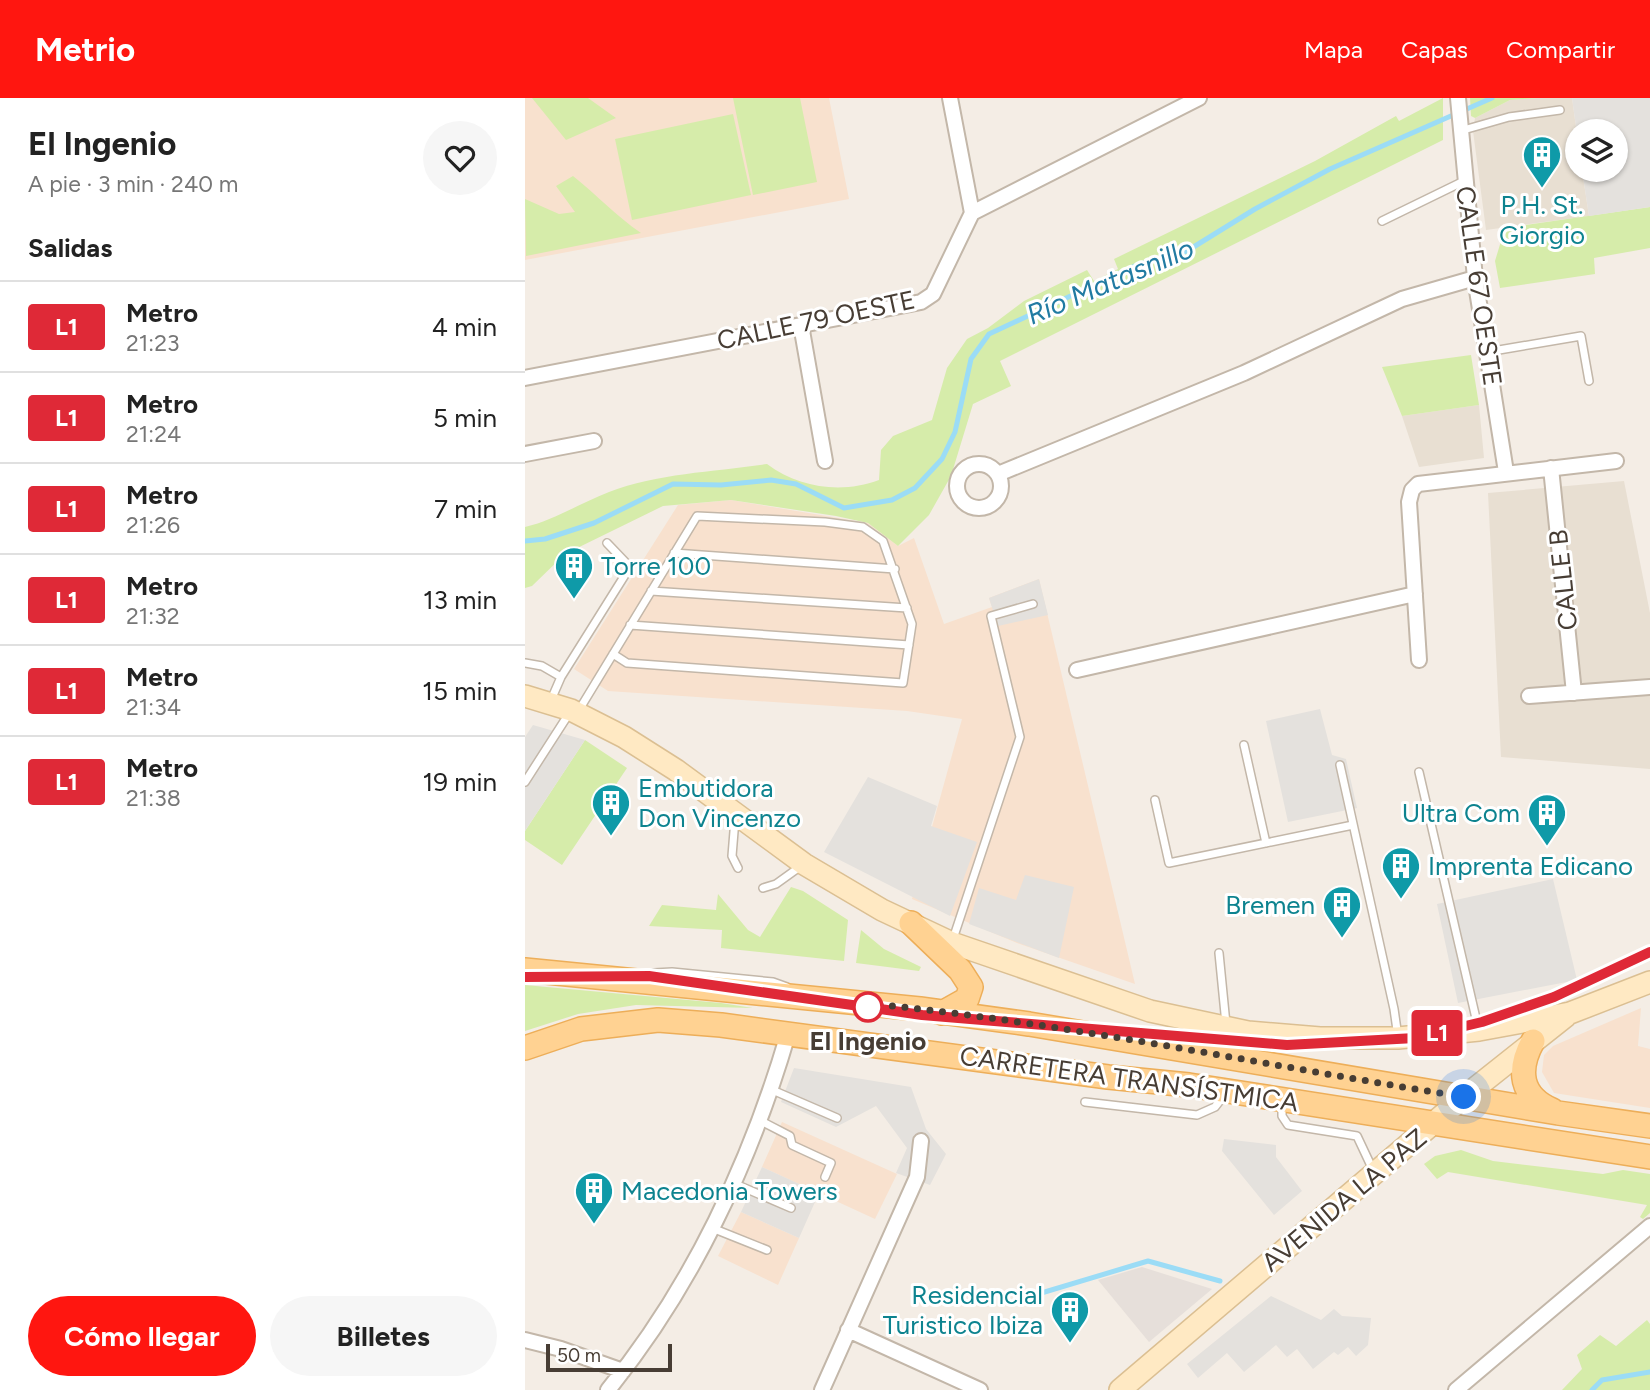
<!DOCTYPE html>
<html lang="es">
<head>
<meta charset="utf-8">
<style>
  body { margin:0; font-family:Figtree,sans-serif; background:#f6f6f6; color:#222; height:100vh; display:flex; flex-direction:column; font-size:26px; white-space:nowrap }
  * { box-sizing:border-box; margin:0 }
  p { font-size:23px; color:#767676 }
  .icon { flex:none; width:38px; height:38px; fill:none; stroke:currentColor; stroke-width:2; stroke-linecap:round; stroke-linejoin:round }
  .map { position:relative; flex:1; overflow:hidden }
  .panel { display:flex; flex-direction:column; background:#fff; width:525px }
  .panel>* { flex:none }
  .badge { padding:0 14px; border-radius:5px; font-size:24px; line-height:46px }
  .fabs { position:absolute; left:1040px; top:21px; display:grid; gap:14px }
  .fabs a { display:grid; place-items:center; width:63px; height:63px; border-radius:50%; background:#fff; box-shadow:0 2px 5px #0004; font-size:35px }
  .scale { position:absolute; left:21px; bottom:18px; width:126px; box-sizing:border-box; padding-left:7px; border:4px solid #473d34; border-top:0; font-size:19px; line-height:24px; white-space:nowrap; color:#473d34; -webkit-text-stroke:5px #fff; paint-order:stroke }
  .you { position:absolute; width:35px; height:35px; margin:-18px; border:5px solid #fff; border-radius:50%; background:#1a73e8; box-shadow:0 0 0 10px #1a73e833 }
  .map>.badge { position:absolute; translate:-50% -50%; box-shadow:0 0 0 4px #fff }
  h2 { padding:0 28px; font-size:26px; line-height:63px }
  .round { display:grid; place-items:center; flex:none; width:74px; height:74px; border-radius:37px; background:#f6f6f6 }
  .overview { display:flex; align-items:center; justify-content:space-between; height:119px; padding:0 28px }
  h1 { font-size:33px; font-weight:700; line-height:52px }
  .button { display:flex; gap:14px; margin-top:auto; padding:14px 28px }
  .button a { flex:1; height:80px; border-radius:42px; background:#ff1610; color:#fff; font-size:28px; font-weight:700; line-height:80px; text-align:center }
  .button a+a { background:#f6f6f6; color:#222 }
  ul { padding:0; list-style:none }
  li { display:flex; align-items:center; gap:21px; height:91px; padding:0 28px; border-top:2px solid #e0e0e0 }
  li div { flex:1 }
  li b { display:block; font-size:26px }
  li em { font-style:normal }
  li .badge { min-width:77px; font-weight:700; text-align:center }
  header { display:flex; align-items:center; gap:42px; box-sizing:border-box; height:98px; padding:0 35px; background:#ff1610; color:#fff }
  header strong { font-size:33px }
  nav { display:flex; gap:38px; margin-inline-start:auto; font-size:24px }
  main { display:flex; flex:1; min-height:0 }
  .map>svg:first-child { display:block }
</style>
</head>
<body>
<header>
<strong>Metrio</strong>
<nav><a>Mapa</a><a>Capas</a><a>Compartir</a></nav>
</header>
<main>
<section class="panel">
<div class="overview"><div><h1>El Ingenio</h1><p>A pie · 3 min · 240 m</p></div><a class="round"><svg class="icon" aria-label="heart" viewBox="0 0 24 24"><path d="M12 20l-8-8c-3-5 5-10 8-4 3-6 11-1 8 4z"/></svg></a></div>
<h2>Salidas</h2>
<ul>
<li><span class="badge" style="background:#df2937;color:#fff">L1</span><div><b>Metro</b><p>21:23</p></div><em>4 min</em></li>
<li><span class="badge" style="background:#df2937;color:#fff">L1</span><div><b>Metro</b><p>21:24</p></div><em>5 min</em></li>
<li><span class="badge" style="background:#df2937;color:#fff">L1</span><div><b>Metro</b><p>21:26</p></div><em>7 min</em></li>
<li><span class="badge" style="background:#df2937;color:#fff">L1</span><div><b>Metro</b><p>21:32</p></div><em>13 min</em></li>
<li><span class="badge" style="background:#df2937;color:#fff">L1</span><div><b>Metro</b><p>21:34</p></div><em>15 min</em></li>
<li><span class="badge" style="background:#df2937;color:#fff">L1</span><div><b>Metro</b><p>21:38</p></div><em>19 min</em></li>
</ul>
<div class="button"><a>Cómo llegar</a><a>Billetes</a></div>
</section>
<div class="map">
<svg width="1125" height="1292" viewBox="0 0 1125 1292">
  <rect width="100%" height="100%" fill="#f4ede5"/>
  <path fill="#e8dfd2" d="M 1013,0 L 1047,0 L 1052,36 L 1052,72 L 1057,72 L 1064,118 L 961,132 L 948,33 L 950,20 L 985,2 Z
    M 954,307 L 959,360 L 894,369 L 877,318 Z
    M 1099,383 L 1125,515 L 1125,671 L 976,659 L 963,395 Z"/>
  <path fill="#f8e1ce" d="M 0,0 L 304,0 L 324,101 L 0,162 Z
    M 206,402 L 343,425 L 373,448 L 389,440 L 419,526 L 467,509 L 464,500 L 514,481 L 610,886 L 492,845 L 387,801 L 437,621 L 382,613 L 83,593 L 49,571 L 153,407 Z
    M 1116,910 L 1113,948 L 1125,951 L 1125,1010 L 1029,995 L 1017,974 L 1019,957 L 1028,948 Z
    M 257,1024 L 372,1076 L 350,1121 L 237,1069 Z
    M 216,1114 L 274,1140 L 253,1187 L 193,1158 Z"/>
  <path fill="#e6dfda" d="M 617,1169 L 687,1191 L 624,1244 L 573,1182 Z"/>
  <path fill="#d6ecaa" d="M 7,0 L 63,0 L 91,20 L 41,42 Z
    M 208,0 L 275,0 L 292,84 L 228,97 Z
    M 918,0 L 918,42 L 475,263 L 486,288 L 448,306 L 426,378 L 404,417 L 373,448 L 343,425 L 311,418 L 206,402 L 138,408 L 40,456 L 7,488 L 0,490 L 0,429 C 30,422 55,405 84,394 C 133,375 189,374 242,366 C 274,390 317,396 354,382 L 356,352 L 368,338 L 407,322 L 422,270 L 442,241 L 463,230 L 499,203 L 562,172 L 569,183 L 593,171 L 589,161 L 790,63 L 871,18 L 874,23 Z
    M 945,0 L 1013,0 L 985,2 L 950,20 L 946,18 Z
    M 208,16 L 226,97 L 107,122 L 90,41 Z
    M 48,78 C 72,97 91,118 116,135 L 1,158 L 0,101 L 34,116 L 50,114 L 31,88 Z
    M 1125,109 L 1125,150 L 1069,160 L 1070,176 L 975,190 L 970,163 L 980,130 Z
    M 946,257 L 954,307 L 877,318 L 857,269 Z
    M 60,642 L 102,670 L 37,767 L 0,742 L 0,733 Z
    M 266,789 L 278,793 L 323,822 L 319,863 L 196,850 L 197,832 L 124,828 L 137,807 L 191,812 L 193,796 L 223,832 L 235,839 Z
    M 336,832 L 359,851 L 396,869 L 394,873 L 331,865 Z
    M 0,887 L 196,905 L 228,910 L 111,907 L 53,916 L 0,933 Z
    M 936,1052 L 968,1063 L 1078,1076 L 1098,1072 L 1125,1076 L 1125,1115 L 1118,1121 L 1115,1119 L 1122,1107 L 923,1074 L 912,1081 L 899,1066 L 910,1058 Z
    M 1122,1222 L 1125,1226 L 1125,1292 L 1037,1292 L 1057,1271 L 1052,1257 L 1075,1237 L 1091,1248 Z"/>
  <path fill="#e4e1dd" d="M 1047,0 L 1125,0 L 1125,109 L 1064,118 L 1057,72 L 1090,72 L 1090,33 L 1052,36 Z
    M 514,481 L 523,517 L 473,528 L 464,500 Z
    M 795,611 L 807,657 L 821,661 L 832,710 L 763,724 L 741,623 Z
    M 8,627 L 60,642 L 0,733 L 0,639 Z
    M 343,679 L 412,708 L 406,728 L 452,744 L 425,818 L 299,754 Z
    M 500,777 L 549,789 L 534,860 L 444,826 L 454,790 L 491,802 Z
    M 1028,781 L 1052,882 L 933,905 L 912,806 Z
    M 269,970 L 386,989 L 401,1031 L 421,1056 L 405,1087 L 371,1075 L 382,1050 L 351,1008 L 311,1029 L 256,1004 Z
    M 699,1041 L 751,1047 L 751,1059 L 777,1093 L 749,1117 L 697,1053 Z
    M 237,1069 L 294,1095 L 274,1140 L 216,1114 Z
    M 746,1198 L 796,1222 L 809,1211 L 817,1218 L 846,1220 L 843,1247 L 831,1258 L 823,1249 L 813,1257 L 809,1254 L 788,1271 L 772,1251 L 762,1259 L 751,1247 L 719,1274 L 702,1255 L 673,1280 L 662,1266 Z"/>
  <g fill="none" stroke-linecap="round" stroke-linejoin="round">
    <path stroke="#9bdcf6" stroke-width="5" d="M 0,443 L 20,441 L 69,425 L 148,386 L 196,387 L 246,382 L 271,386 L 319,410 L 367,402 L 390,390 L 417,361 L 430,334 L 446,261 L 464,236 L 612,167 L 662,153 L 730,111 L 805,71 L 967,0
      M 493,1202 L 623,1163 L 695,1183
      M 1067,1292 L 1077,1282 L 1125,1274"/>
    <g stroke="#c3b7a9" stroke-width="10">
      <path id="lane" d="M 935,33 L 984,19 L 1035,12
        M 857,123 L 939,83
        M 962,254 L 1056,238 L 1064,283
        M 149,455 L 370,471
        M 126,493 L 382,510
        M 105,527 L 384,547
        M 0,565 L 17,568 L 36,579
        M 26,602 L 36,579 L 105,469 L 82,445
        M 54,612 L 172,418 L 300,424 L 338,429 L 358,443 L 387,526 L 378,585 L 102,565 L 88,556
        M 719,647 L 741,745
        M 815,667 L 869,911 L 873,939
        M 894,674 L 953,929
        M 0,684 L 45,614
        M 630,702 L 644,765 L 828,727
        M 210,721 L 207,758 L 213,770
        M 238,790 L 251,786 L 276,768
        M 428,841 L 495,639 L 466,518 L 508,506
        M 694,855 L 701,926
        M 129,875 L 147,874 L 248,884 L 262,889
        M 245,991 L 312,1020
        M 560,1004 L 672,1017 L 690,1009 L 700,996
        M 757,1007 L 757,1018 L 763,1027 L 832,1038 L 848,1072
        M 234,1022 L 265,1038 L 267,1047 L 306,1065 L 300,1079
        M 208,1085 L 266,1110
        M 187,1130 L 242,1152"/>
    </g>
    <g stroke="#c3b7a9" stroke-width="18">
      <path id="street" d="M 425,0 L 447,115
        M 933,0 L 950,180 L 981,374
        M 276,227 L 300,363
        M 0,280 L 396,204 L 408,196 L 447,115 L 674,0
        M 0,356 L 69,343
        M432 388a22 22 0 1 1 44 0a22 22 0 1 1-44 0Z
        M 1026,370 L 1049,595
        M 473,376 L 719,275 L 877,201 L 950,180
        M 894,562 L 884,404 L 887,392 L 893,386 L 1091,363
        M 552,572 L 890,496
        M 1004,598 L 1125,589
        M 323,1232 L 455,1292
        M 0,1242 L 36,1251 L 98,1273
        M 83,1292 C 167,1189 226,1063 263,936
        M 297,1292 L 392,1079 L 396,1043
        M 931,1292 L 1125,1128"/>
    </g>
    <g stroke="#dbbf92" stroke-width="24">
      <path id="secondary" d="M 0,598 L 46,612 L 99,639 L 151,672 L 279,766 L 357,812 L 427,845 L 625,913 L 723,934 L 795,940 L 873,940 L 954,932 L 1045,915 L 1125,884
        M 595,1292 L 939,999 L 1041,918"/>
    </g>
    <g stroke="#edae59" stroke-width="26">
      <path id="primary" d="M 386,825 L 435,872 L 446,889 L 442,901 L 417,915
        M 0,872 L 395,911 L 504,926 L 1033,1015 L 1125,1028
        M 1008,943 C 992,972 995,998 1027,1012
        M 0,950 L 56,931 L 133,922 L 196,927 L 583,979 L 664,987 L 1125,1059"/>
    </g>
    <use href="#lane" stroke="#fff" stroke-width="7"/>
    <use href="#street" stroke="#fff" stroke-width="14"/>
    <use href="#secondary" stroke="#ffe9c3" stroke-width="21"/>
    <use href="#primary" stroke="#ffd292" stroke-width="23"/>
  </g>
  <g fill="none" stroke-linecap="round" stroke-linejoin="round">
    <g stroke="#fff" stroke-width="16">
      <path id="line" d="M 0,879 L 124,878 L 397,917 L 762,947 L 890,940 L 957,924 L 1029,899 L 1125,854"/>
    </g>
    <use href="#line" stroke="#df2937" stroke-width="10"/>
    <path stroke="#473d34" stroke-width="7" stroke-dasharray="0 12.6" d="M 343,909 L 349,906 C 547,926 743,968 939,999"/>
  </g>
  <defs>
    <g id="building-pin" transform="scale(2.0125)"><path d="M0 17L-7.5 6A9.5 9.5 0 1 1 7.5 6Z" fill="#0f9aa8" stroke="#fff"/><path d="M-4-6H4V6H1V3H-1V6H-4ZM-2.5-4.3h1.7v1.8h-1.7ZM.8-4.3h1.7v1.8H.8ZM-2.5-1h1.7V.8h-1.7ZM.8-1h1.7V.8H.8Z" fill="#fff"/></g>
  </defs>
  <g fill-rule="evenodd">
    <use href="#building-pin" x="1017" y="57"/>
    <use href="#building-pin" x="49" y="468"/>
    <use href="#building-pin" x="86" y="705"/>
    <use href="#building-pin" x="1022" y="715"/>
    <use href="#building-pin" x="876" y="768"/>
    <use href="#building-pin" x="817" y="807"/>
    <use href="#building-pin" x="69" y="1093"/>
    <use href="#building-pin" x="545" y="1212"/>
  </g>
  <circle fill="#fff" stroke="#df2937" stroke-width="3.5" cx="343" cy="909" r="14"/>
  <g text-anchor="middle" stroke-width="6" stroke-linejoin="round" paint-order="stroke">
    <g font-size="26" fill="#0d838f" stroke="#fff" text-anchor="start">
      <text x="1017" y="116" text-anchor="middle">P.H. St.<tspan x="1017" dy="30">Giorgio</tspan></text>
      <text x="76" y="477">Torre 100</text>
      <text x="113" y="699">Embutidora<tspan x="113" dy="30">Don Vincenzo</tspan></text>
      <text x="995" y="724" text-anchor="end">Ultra Com</text>
      <text x="903" y="777">Imprenta Edicano</text>
      <text x="790" y="816" text-anchor="end">Bremen</text>
      <text x="96" y="1102">Macedonia Towers</text>
      <text x="518" y="1206" text-anchor="end">Residencial<tspan x="518" dy="30">Turistico Ibiza</tspan></text>
    </g>
    <g font-size="26" fill="#473d34" stroke="#fff">
      <text transform="translate(954 188) rotate(82)" y="9">CALLE 67 OESTE</text>
      <text transform="translate(291 222) rotate(-12)" y="9">CALLE 79 OESTE</text>
      <text transform="translate(1038 482) rotate(-96)" y="9">CALLE B</text>
      <text transform="translate(604 981) rotate(8)" y="9">CARRETERA TRANSÍSTMICA</text>
      <text transform="translate(819 1102) rotate(-40)" y="9">AVENIDA LA PAZ</text>
    </g>
    <g font-size="26" font-weight="bold" fill="#473d34" stroke="#fff">
      <text x="343" y="952">El Ingenio</text>
    </g>
    <g font-size="28" font-style="italic" fill="#217ba2" stroke="#fff">
      <text transform="translate(585 183) rotate(-23)" y="10">Río Matasnillo</text>
    </g>
  </g>
</svg>
<div class="fabs">
<a><svg class="icon" aria-label="layers" viewBox="0 0 24 24"><path d="M12 4l9 5-9 5-9-5zM3 14l9 5 9-5"/></svg></a>
</div>
<div class="scale">50 m</div>
<div class="you" style="left:939px;top:999px"></div>
<b class="badge" style="left:912px;top:935px;background:#df2937;color:#fff">L1</b>
</div>
</main>
</body>
</html>
